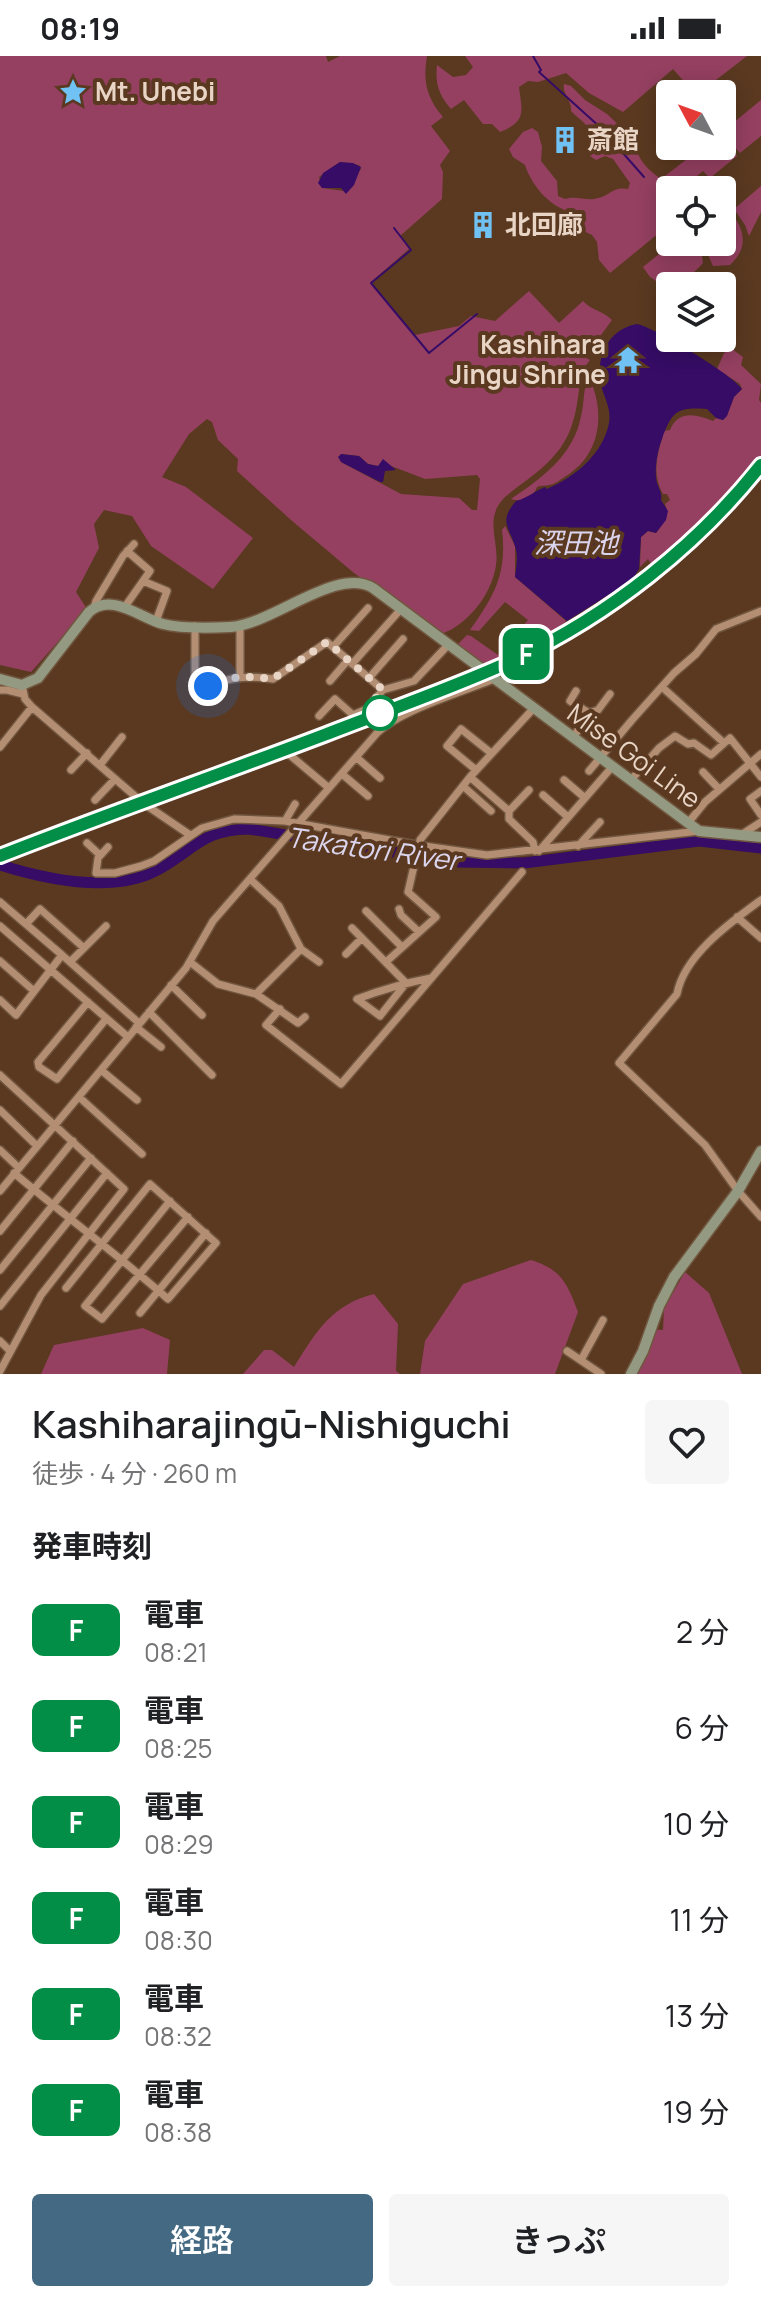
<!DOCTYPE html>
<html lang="ja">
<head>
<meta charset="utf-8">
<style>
  body { margin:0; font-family:Manrope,"Noto Sans JP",sans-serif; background:#f6f6f6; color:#202124; height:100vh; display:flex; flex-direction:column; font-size:30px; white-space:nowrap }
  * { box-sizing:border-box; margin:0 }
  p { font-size:26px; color:#757577 }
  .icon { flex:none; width:44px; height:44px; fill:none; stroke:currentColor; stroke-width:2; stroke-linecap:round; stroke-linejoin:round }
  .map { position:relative; height:1318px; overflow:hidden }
  .side { display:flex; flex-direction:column; background:#fff; flex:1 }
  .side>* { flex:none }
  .badge { padding:0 16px; border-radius:12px; font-size:28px; line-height:52px }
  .needle { width:52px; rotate:311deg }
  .fabs { position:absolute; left:656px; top:24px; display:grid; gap:16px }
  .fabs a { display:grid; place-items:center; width:80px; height:80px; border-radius:8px; background:#fff; box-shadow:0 4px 20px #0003; font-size:40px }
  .you { position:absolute; width:40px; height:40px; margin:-20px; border:6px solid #fff; border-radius:50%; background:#1a73e8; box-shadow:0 0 0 12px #1a73e833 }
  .map>.badge { position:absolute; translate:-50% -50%; box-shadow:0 0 0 4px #fff }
  h2 { padding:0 32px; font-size:30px; line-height:72px }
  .round { display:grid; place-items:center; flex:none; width:84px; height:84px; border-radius:8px; background:#f6f6f6 }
  .headline { display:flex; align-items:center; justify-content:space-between; height:136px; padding:0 32px }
  h1 { font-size:38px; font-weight:600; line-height:60px }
  .cta { display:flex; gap:16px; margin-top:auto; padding:16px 32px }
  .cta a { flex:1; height:92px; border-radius:8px; background:#446982; color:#fff; font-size:32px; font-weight:600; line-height:92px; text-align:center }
  .cta a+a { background:#f6f6f6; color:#202124 }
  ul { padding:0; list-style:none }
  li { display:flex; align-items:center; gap:24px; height:96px; padding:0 32px }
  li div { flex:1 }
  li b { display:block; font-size:30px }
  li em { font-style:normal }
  li .badge { min-width:88px; font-weight:700; text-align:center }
  .status { display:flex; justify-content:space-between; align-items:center; height:56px; padding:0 40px; background:#fff; direction:ltr }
  .status svg { height:22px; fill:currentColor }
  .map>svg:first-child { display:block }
</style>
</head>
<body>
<div class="status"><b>08:19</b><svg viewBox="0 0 49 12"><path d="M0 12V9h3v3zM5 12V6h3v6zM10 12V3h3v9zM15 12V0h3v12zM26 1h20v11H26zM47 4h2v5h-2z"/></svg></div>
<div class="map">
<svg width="761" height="1318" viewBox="0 0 761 1318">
  <rect width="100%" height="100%" fill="#5a3920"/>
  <path fill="#954061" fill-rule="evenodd" d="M 0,0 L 326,0 L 328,6 L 340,0 L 427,0 C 423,25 426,41 443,61 L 431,70 L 450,95 L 440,109 L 443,116 L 442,143 L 400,180 L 409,193 L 370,227 L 415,279 L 459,270 L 471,260 L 495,265 L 529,235 L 559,267 L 583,245 C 592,255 602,254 612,264 L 596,286 L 585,281 L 577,297 L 590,304 L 578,320 L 580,325 C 575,374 567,394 527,424 C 517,432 501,441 496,454 C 489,472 499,491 496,509 C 492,538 468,569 441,578 L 354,517 L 291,464 L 237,415 L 238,403 L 218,384 L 212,366 L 207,363 L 189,378 L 162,421 L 186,431 L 253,482 L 213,533 L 151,490 L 132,460 L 104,454 L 94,468 L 99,492 L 76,536 L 87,553 L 31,616 L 0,609 ZM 340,106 L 359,109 L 361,113 L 344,135 L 322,132 L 319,121 ZM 341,398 L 359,400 L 368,408 L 378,410 L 386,408 L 425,423 L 477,419 L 480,423 L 477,454 L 472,454 L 459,442 L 401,438 L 341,406 Z
    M 465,0 L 747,0 L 698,38 L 695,38 L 673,13 L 623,56 L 589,37 L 566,17 L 538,26 L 528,25 L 519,31 C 522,56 527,65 500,76 L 492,68 L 483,68 L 464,44 L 451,53 C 439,39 435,28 437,9 L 453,21 L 466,19 L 473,11 Z
    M 564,28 L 571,30 L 585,44 L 607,58 L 624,74 L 636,75 L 638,81 L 634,87 C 639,105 647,113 661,123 L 704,90 L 722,90 L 722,81 L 737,100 L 710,122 L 703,115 L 685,130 L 688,134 L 670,134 L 670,141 L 661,148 L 670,160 L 670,168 L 610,217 L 599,204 L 597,186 L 592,179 L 575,171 L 568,155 C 548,149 531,128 525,109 L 513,101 L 509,93 L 523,76 L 532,72 L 538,76 L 542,91 L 541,105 L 557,125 L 558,140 L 565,143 C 577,139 587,146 598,142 C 611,139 613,130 628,133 L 630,127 L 613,103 L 605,100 L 596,104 L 590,100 C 590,96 592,92 593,88 C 595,71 579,64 571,55 C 572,44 562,38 564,28 Z
    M 761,44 L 761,80 L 740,97 L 722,76 Z
    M 761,130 L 761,156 L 749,180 L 745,169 L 734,153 Z
    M 735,162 C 747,180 745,195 730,209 L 713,210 L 703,188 L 705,186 L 722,186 L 722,172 Z
    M 674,186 L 692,186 L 702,199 L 703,207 C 691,220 681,228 665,231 L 650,221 L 643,211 Z
    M 732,293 L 743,301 L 741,309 L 761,328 L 759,344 L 761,347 L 761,404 L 693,478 L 654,512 L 648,503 L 640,511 L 641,481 L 648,475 L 656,477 C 663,467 670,460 665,448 L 670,444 L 667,438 L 663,438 C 651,417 658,396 664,375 L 670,374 C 678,354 696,358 713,365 L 716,362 L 723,364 L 727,359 L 734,341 L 742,333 L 740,328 L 717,313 L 724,297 Z
    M 586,329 L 593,331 C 605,365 597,401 566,420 C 561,423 554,429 549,429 C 545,430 541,429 537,431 C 533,442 522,447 511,443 C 542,422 574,399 581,360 C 584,349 583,339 586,329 Z
    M 505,470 L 515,490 L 515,521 L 566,565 L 558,576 L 484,611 L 460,592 L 458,588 L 467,579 L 471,580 L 498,599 L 528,564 L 505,546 L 479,575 L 470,574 C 495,539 507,517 502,474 Z
    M 531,1204 C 562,1214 567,1227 578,1256 L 555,1318 L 420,1318 L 425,1285 L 463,1228 Z
    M 685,1216 L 709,1237 L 742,1318 L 637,1318 L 652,1273 L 663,1274 L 664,1252 Z
    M 374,1238 L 398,1268 L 396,1315 L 400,1318 L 243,1318 L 264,1294 L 272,1294 L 294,1311 C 316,1276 331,1249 374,1238 Z
    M 143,1272 L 170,1284 L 167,1318 L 41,1318 L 54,1289 Z"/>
  <path fill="#360c66" d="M 340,106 L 353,107 L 361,111 L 354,129 L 346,138 L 341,132 L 322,132 L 318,127 L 323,117 Z
    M 637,268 C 654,271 733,319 742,333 L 734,341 L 727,360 L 723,364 L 716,362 L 707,353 C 677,351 672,355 662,383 C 658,393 655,409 656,420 C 656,430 663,435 661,444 L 668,455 L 666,464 L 656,477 L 648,475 L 641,481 L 639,513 L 632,524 L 567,565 L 515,521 C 516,512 518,503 516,494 C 511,472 497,467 516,445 C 528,442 534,435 545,431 L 547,433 C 575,421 603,398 609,367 C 612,351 602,339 600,324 C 597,299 609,273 637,268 Z
    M 341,398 L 359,400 L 368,408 L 378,410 L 383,403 L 396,414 L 385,415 L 383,426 L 380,426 L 341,406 L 338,401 Z"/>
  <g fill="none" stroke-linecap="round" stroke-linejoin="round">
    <path stroke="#360c66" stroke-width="2" d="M 533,0 L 541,14 L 539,16 L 601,72 L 644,121
      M 394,172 L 411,194 L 371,227 L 429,297 L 477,258"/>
    <path stroke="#360c66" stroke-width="11" d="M 0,809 C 48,824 116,839 161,812 C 197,791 203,774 249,773 L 456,806 L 524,807 L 699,785 L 761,792"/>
    <g stroke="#71563f" stroke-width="10">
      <path id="street" d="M 143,525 L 167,535 L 156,565
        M 94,552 L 96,545 L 123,500 L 134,488
        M 124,552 L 150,515 L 127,495
        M 195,570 L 195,634 L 198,637 C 222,621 245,619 273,623 L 327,586 L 383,634
        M 240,570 L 240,621
        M 333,591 L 368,552
        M 352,608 L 401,553
        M 369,622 L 403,583
        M 330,625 L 348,604
        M 22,629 L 25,643 L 32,651 L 143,747 L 190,779
        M 662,631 L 724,687
        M 0,634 L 7,634 L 23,638
        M 576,635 L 570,645 L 589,657
        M 319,660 L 335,643 L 353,659 L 376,649 L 374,644 L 383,634 L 414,625 L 449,588
        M 573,682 L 589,657 L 598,654 L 610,638
        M 0,691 L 32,651
        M 291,700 L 329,732
        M 356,701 L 380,722
        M 100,709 L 122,681
        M 71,714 L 87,697
        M 476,714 L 447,690 L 461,673 L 491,697
        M 589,715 L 632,664 L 674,617 L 696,598 L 716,573 L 761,555
        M 703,716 L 719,733
        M 342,718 L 368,740
        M 470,721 L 509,755 L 509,763 L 533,786 L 535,795
        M 564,724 L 585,742
        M 631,724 L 659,692 L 675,680 L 688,688 L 694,687 L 711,699 L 730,682 L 761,721
        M 463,730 L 491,755
        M 761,735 L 750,743 L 761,759
        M 543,739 L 568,761
        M 95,744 L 115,723
        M 509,755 L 529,734
        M 285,765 L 295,748
        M 688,767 L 705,746 L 761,698
        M 741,779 L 761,766
        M 87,787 L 100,799
        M 578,790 L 600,766
        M 108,791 L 98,802 L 96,817 L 115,817 L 141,810 L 154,805 L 202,772 L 234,763 L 285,765 L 417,789 L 487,799 L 699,775
        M 539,795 L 612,711
        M 250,823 L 279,850 L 301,893 L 319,906
        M 761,844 C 731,866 684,899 677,938 L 619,1007 L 705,1089 L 738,1135 L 761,1161
        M 0,846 L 62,899 L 16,959 L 0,944
        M 399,853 L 401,859 L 419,876
        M 366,855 L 402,891
        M 737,861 L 761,882
        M 26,868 L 40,853 L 84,892
        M 0,870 L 128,981
        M 352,872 L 406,927 L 380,960 L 357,943 C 381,934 405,927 431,922
        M 346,898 L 362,882
        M 62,899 L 139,967
        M 0,905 L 34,935
        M 70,906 L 106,870
        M 190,906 L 218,928 L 256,938 L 298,967 L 305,961
        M 386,906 L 436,861 L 408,836 L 420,784 L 470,721 L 533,653
        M 171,929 L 202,959
        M 256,938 L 301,893
        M 88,946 L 38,1006 L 39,1011 L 57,1023 L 106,963
        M 280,953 L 266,969 L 341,1028 L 522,816
        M 149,956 L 212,1019
        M 136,971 L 161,991
        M 101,1014 L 137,1044
        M 0,1019 L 124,1133 L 41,1239 L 0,1315
        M 79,1041 L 142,1098
        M 0,1054 L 37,1090
        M 0,1094 L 19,1112
        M 14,1117 C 65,1160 118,1199 168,1243 L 216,1187 L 150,1128 L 66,1232
        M 0,1135 L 186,912 L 213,865 L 377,677 C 401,654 462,636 494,623
        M 170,1145 L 85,1250 L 102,1263 L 188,1161
        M 0,1175 L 73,1085
        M 0,1214 L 91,1102
        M 0,1250 L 107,1117
        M 140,1257 L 206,1177
        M 0,1285 L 10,1295
        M 567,1295 L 601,1318
        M 581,1304 L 603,1264"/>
    </g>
    <g stroke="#71563f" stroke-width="13">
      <path id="secondary" d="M 0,623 L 22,629 L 38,622 L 89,556 C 112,536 140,562 163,568 C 183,573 210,572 230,571 C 274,568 336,510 373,532 L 699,775 L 761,781
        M 631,1318 L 643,1295 L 659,1250 L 674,1221 L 738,1135 L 761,1095"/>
    </g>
    <use href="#street" stroke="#b48e73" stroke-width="7"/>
    <use href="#secondary" stroke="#939a81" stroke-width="10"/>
    <path stroke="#c8b1a0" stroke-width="2" d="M 0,800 C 102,762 205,724 307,685 C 377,659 448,635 516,603 C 609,559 697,490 761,409"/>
  </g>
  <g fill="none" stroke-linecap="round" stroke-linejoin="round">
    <g stroke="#fff" stroke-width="18">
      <path id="line" d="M 0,800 C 107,758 216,720 324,679 C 388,654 453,632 516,603 C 609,559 697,490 761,409"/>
    </g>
    <use href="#line" stroke="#028e46" stroke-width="12"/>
    <path stroke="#e9d5c6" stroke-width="8" stroke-dasharray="0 14.4" d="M 208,630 C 230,619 250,620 273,623 L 327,586 L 383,634 L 374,644 L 380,657"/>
  </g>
  <defs>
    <g id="sight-bare" transform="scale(2.16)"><path d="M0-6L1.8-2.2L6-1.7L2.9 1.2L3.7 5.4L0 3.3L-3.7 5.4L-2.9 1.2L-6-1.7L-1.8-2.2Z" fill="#70c1f4" stroke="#5a3920" stroke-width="2.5" paint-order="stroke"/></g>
    <g id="building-bare" transform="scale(2.16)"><path d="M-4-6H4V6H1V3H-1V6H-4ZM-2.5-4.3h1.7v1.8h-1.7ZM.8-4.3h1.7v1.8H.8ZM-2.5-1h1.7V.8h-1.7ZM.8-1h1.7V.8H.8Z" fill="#70c1f4" stroke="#5a3920" stroke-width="2.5" paint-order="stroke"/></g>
    <g id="temple-bare" transform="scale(2.16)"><path d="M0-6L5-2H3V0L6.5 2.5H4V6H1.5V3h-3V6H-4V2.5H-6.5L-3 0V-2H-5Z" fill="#70c1f4" stroke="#5a3920" stroke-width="2.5" paint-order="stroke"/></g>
  </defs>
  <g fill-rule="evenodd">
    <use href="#sight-bare" x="73" y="36"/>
    <use href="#building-bare" x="565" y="84"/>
    <use href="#building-bare" x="483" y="169"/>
    <use href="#temple-bare" x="628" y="304"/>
  </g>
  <circle fill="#fff" stroke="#028e46" stroke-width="4" cx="380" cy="657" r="16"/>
  <g text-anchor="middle" stroke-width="8" stroke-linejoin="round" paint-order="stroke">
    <g font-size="26" font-weight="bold" fill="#e9d5c6" stroke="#5a3920" text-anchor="start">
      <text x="95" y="45">Mt. Unebi</text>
      <text x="587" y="93">斎館</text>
      <text x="505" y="178">北回廊</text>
      <text x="606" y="298" text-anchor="end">Kashihara<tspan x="606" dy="30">Jingu Shrine</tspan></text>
    </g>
    <g font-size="26" fill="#e9d5c6" stroke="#5a3920">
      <text transform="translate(634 700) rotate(36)" y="9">Mise Goi Line</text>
    </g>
    <g font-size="28" font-style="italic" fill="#dbd4ed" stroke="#5a3920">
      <text x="576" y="497">深田池</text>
      <text transform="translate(373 793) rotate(8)" y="10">Takatori River</text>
    </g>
  </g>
</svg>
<div class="fabs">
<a><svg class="needle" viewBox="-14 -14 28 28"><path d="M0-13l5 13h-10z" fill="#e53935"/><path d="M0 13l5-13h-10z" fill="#757577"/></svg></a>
<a><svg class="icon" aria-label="locate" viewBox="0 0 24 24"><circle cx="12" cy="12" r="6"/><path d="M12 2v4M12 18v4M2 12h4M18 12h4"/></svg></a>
<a><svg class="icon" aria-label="layers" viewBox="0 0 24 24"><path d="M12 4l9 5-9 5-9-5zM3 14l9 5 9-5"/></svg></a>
</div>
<div class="you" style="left:208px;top:630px"></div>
<b class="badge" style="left:526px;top:598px;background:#028e46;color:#fff">F</b>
</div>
<section class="side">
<div class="headline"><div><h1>Kashiharajingū-Nishiguchi</h1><p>徒歩 · 4 分 · 260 m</p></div><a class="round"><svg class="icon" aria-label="heart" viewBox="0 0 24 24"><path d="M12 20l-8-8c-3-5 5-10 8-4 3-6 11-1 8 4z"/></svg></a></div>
<h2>発車時刻</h2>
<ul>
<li><span class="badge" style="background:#028e46;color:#fff">F</span><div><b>電車</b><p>08:21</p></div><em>2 分</em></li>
<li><span class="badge" style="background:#028e46;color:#fff">F</span><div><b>電車</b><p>08:25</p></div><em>6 分</em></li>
<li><span class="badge" style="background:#028e46;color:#fff">F</span><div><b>電車</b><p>08:29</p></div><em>10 分</em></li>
<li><span class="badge" style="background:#028e46;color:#fff">F</span><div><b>電車</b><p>08:30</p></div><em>11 分</em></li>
<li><span class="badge" style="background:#028e46;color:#fff">F</span><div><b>電車</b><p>08:32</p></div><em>13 分</em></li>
<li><span class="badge" style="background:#028e46;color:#fff">F</span><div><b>電車</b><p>08:38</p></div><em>19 分</em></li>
</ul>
<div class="cta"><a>経路</a><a>きっぷ</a></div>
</section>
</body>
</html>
